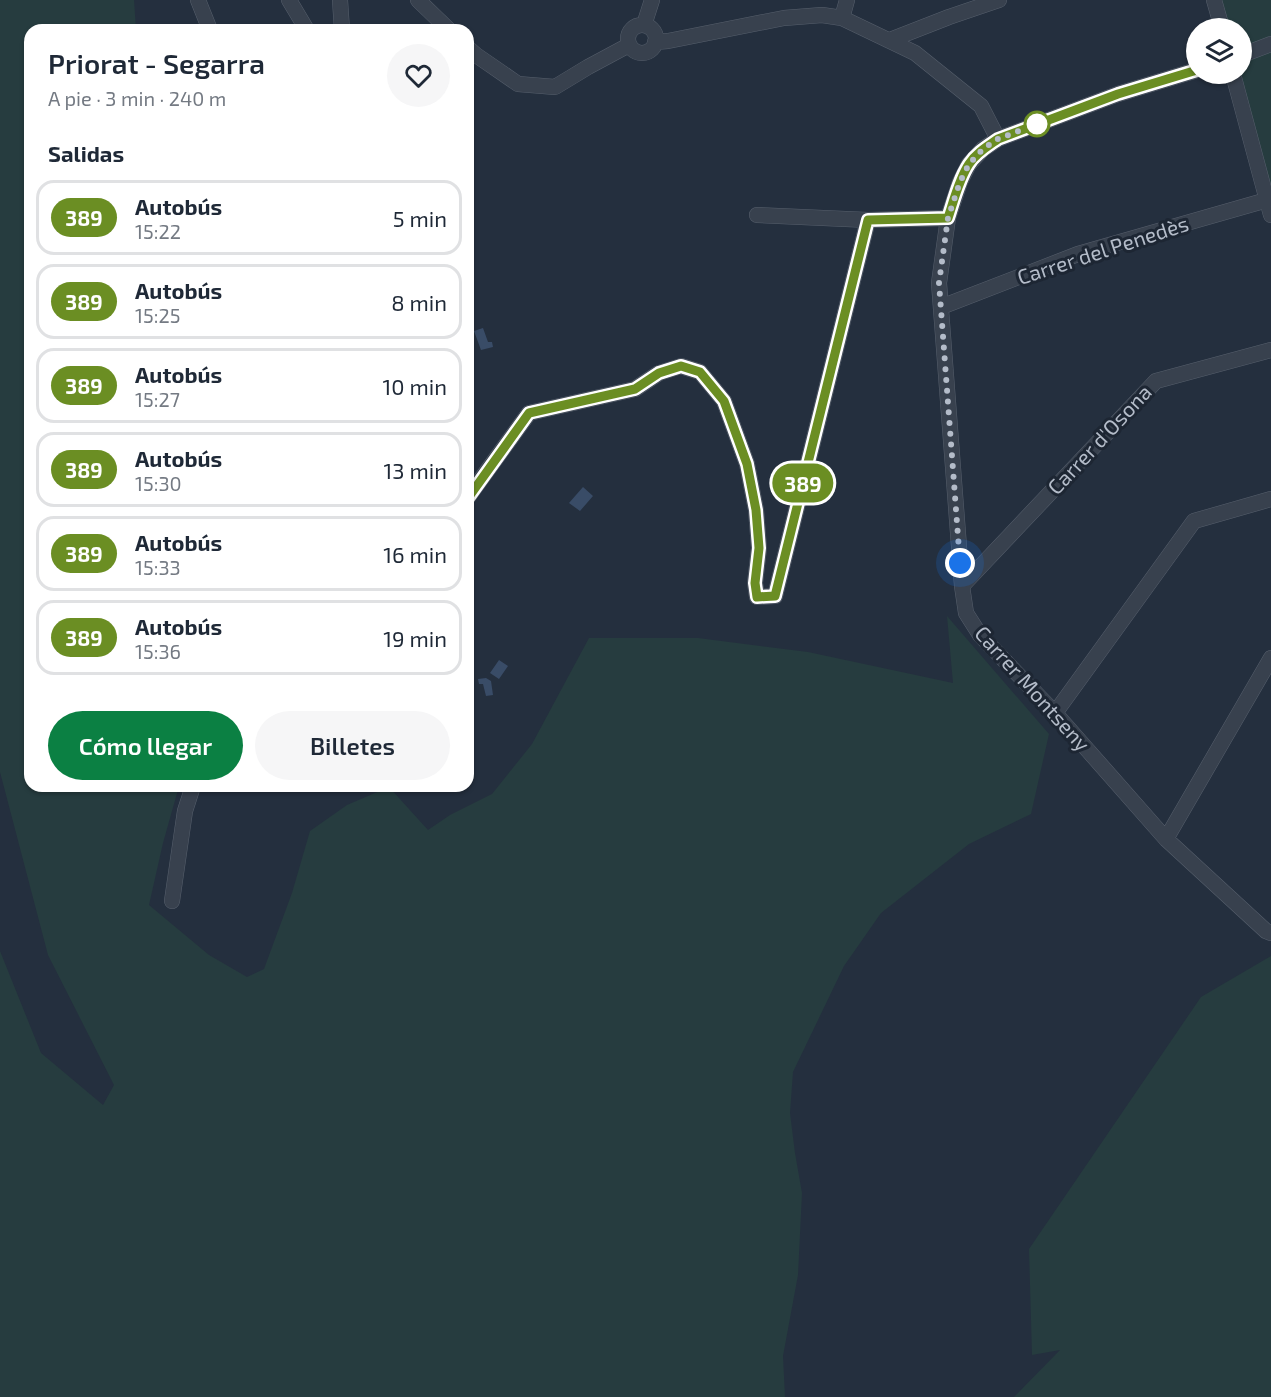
<!DOCTYPE html>
<html lang="es">
<head>
<meta charset="utf-8">
<style>
  body { margin:0; font-family:"Exo 2",sans-serif; background:#f6f6f7; color:#1f2937; height:100vh; display:flex; flex-direction:column; font-size:22px; white-space:nowrap }
  * { box-sizing:border-box; margin:0 }
  p { font-size:20px; color:#747a83 }
  .icon { flex:none; width:33px; height:33px; fill:none; stroke:currentColor; stroke-width:2; stroke-linecap:round; stroke-linejoin:round }
  .map { position:relative; flex:1; overflow:hidden }
  .drawer { position:absolute; left:24px; top:24px; width:450px; height:768px; display:flex; flex-direction:column; background:#fff; border-radius:18px; box-shadow:0 2px 4px #0004 }
  .drawer>* { flex:none }
  .badge { padding:0 12px; border-radius:20px; font-size:21px; line-height:39px }
  .fabs { position:absolute; left:1186px; top:18px; display:grid; gap:12px }
  .fabs a { display:grid; place-items:center; width:66px; height:66px; border-radius:50%; background:#fff; box-shadow:0 2px 4px #0004; font-size:30px }
  .you { position:absolute; width:30px; height:30px; margin:-15px; border:4px solid #fff; border-radius:50%; background:#1a73e8; box-shadow:0 0 0 9px #1a73e833 }
  .map>.badge { position:absolute; translate:-50% -50%; box-shadow:0 0 0 3px #fff }
  h2 { padding:0 24px; font-size:22px; line-height:54px }
  .round { display:grid; place-items:center; flex:none; width:63px; height:63px; border-radius:32px; background:#f6f6f7 }
  .overview { display:flex; align-items:center; justify-content:space-between; height:102px; padding:0 24px }
  h1 { font-size:28px; font-weight:600; line-height:45px }
  .primary-button { display:flex; gap:12px; margin-top:auto; padding:12px 24px }
  .primary-button a { flex:1; height:69px; border-radius:36px; background:#0b8043; color:#fff; font-size:24px; font-weight:600; line-height:69px; text-align:center }
  .primary-button a+a { background:#f6f6f7; color:#1f2937 }
  ul { padding:0; list-style:none }
  li { display:flex; align-items:center; gap:18px; height:75px; margin:0 12px 9px; padding:0 12px; border:3px solid #e0e1e3; border-radius:18px }
  li div { flex:1 }
  li b { display:block; font-size:22px }
  li em { font-style:normal }
  li .badge { min-width:66px; font-weight:700; text-align:center }
  .map>svg:first-child { display:block }
</style>
</head>
<body>
<div class="map">
<svg width="1271" height="1397" viewBox="0 0 1271 1397">
  <rect width="100%" height="100%" fill="#242f3e"/>
  <path fill="#263c3f" d="M 0,0 L 134,0 L 136,30 L 30,30 L 30,786 L 179,786 L 163,843 L 149,905 L 209,955 L 247,977 L 264,969 L 292,893 L 310,831 L 347,805 L 389,787 L 428,830 L 450,815 L 492,794 L 532,744 L 589,638 L 698,638 L 808,652 L 953,683 L 947,616 L 1049,734 L 1031,814 L 969,844 L 881,913 L 844,966 L 793,1072 L 790,1113 L 795,1153 L 802,1193 L 798,1275 L 783,1356 L 785,1397 L 0,1397 L 0,951 L 41,1053 L 103,1105 L 114,1085 L 48,955 L 0,772 Z
    M 1220,0 L 1271,0 L 1271,190 L 1240,74 L 1242,74 L 1242,28 L 1228,28 Z
    M 1271,956 L 1271,1397 L 1014,1397 L 1060,1350 L 1032,1355 L 1029,1249 L 1201,997 Z"/>
  <path fill="#394c67" d="M 483,328 L 488,342 L 492,342 L 493,347 L 481,350 L 474,331 Z
    M 583,487 L 593,496 L 580,511 L 569,503 Z
    M 499,660 L 508,666 L 499,679 L 490,673 Z
    M 486,678 L 491,681 L 493,695 L 486,696 L 483,684 L 479,684 L 478,679 Z"/>
  <g fill="none" stroke-linecap="round" stroke-linejoin="round">
    <g stroke="#565f6c" stroke-width="16">
      <path id="minor" d="M 198,0 L 210,30
        M 289,0 L 307,30
        M 340,0 L 342,30
        M 418,0 L 449,30
        M 1214,0 L 1222,28
        M 842,18 L 847,0
        M628 39a14 14 0 1 1 28 0a14 14 0 1 1-28 0Z
        M 644,25 L 652,0
        M 890,40 L 949,17 L 999,0
        M 655,42 L 668,41 L 784,18 L 822,15 L 842,18 L 915,53 L 981,106 L 998,139
        M 468,48 L 476,55 L 518,84 L 555,87 L 588,67 L 629,45
        M 1242,55 L 1271,44
        M 1197,70 L 1118,94 L 998,139 L 983,149 L 969,164 L 960,182 L 948,218 L 939,283 L 962,586 L 966,613 L 980,635 L 1055,713 L 1166,839 L 1266,931 L 1271,933
        M 1233,74 L 1271,215
        M 757,215 L 868,220 L 948,218
        M 941,307 L 1078,254 L 1267,200
        M 468,497 L 529,413 L 635,389 L 659,373 L 681,366 L 700,372 L 724,401 L 747,464 L 756,510 L 759,548 L 755,583 L 757,597 L 775,596 L 868,220
        M 962,586 L 1156,381 L 1271,350
        M 1055,713 L 1194,521 L 1271,499
        M 1166,839 L 1271,658
        M 172,901 L 185,811 L 193,786"/>
    </g>
    <use href="#minor" stroke="#38414e" stroke-width="15"/>
  </g>
  <g fill="none" stroke-linecap="round" stroke-linejoin="round">
    <g stroke="#fff" stroke-width="14">
      <path id="line" d="M 468,498 L 529,413 L 635,389 L 659,373 L 681,366 L 700,372 L 724,401 L 747,464 L 756,510 L 759,548 L 755,583 L 757,597 L 775,596 L 868,220 L 948,218 C 954,200 959,179 969,164 C 976,153 988,146 998,139 L 1118,94 L 1197,70"/>
    </g>
    <use href="#line" stroke="#6b8e23" stroke-width="9"/>
    <path stroke="#b4bcc9" stroke-width="6" stroke-dasharray="0 10.8" d="M 960,563 L 939,283 L 948,218 L 960,182 L 969,164 L 983,149 L 998,139 L 1037,124"/>
  </g>
  <circle fill="#fff" stroke="#6b8e23" stroke-width="3" cx="1037" cy="124" r="12"/>
  <g text-anchor="middle" stroke-width="6" stroke-linejoin="round" paint-order="stroke">
    <g font-size="21" fill="#b4bcc9" stroke="#1d2633">
      <text transform="translate(1103 251) rotate(-18)" y="7">Carrer del Penedès</text>
      <text transform="translate(1100 440) rotate(-47)" y="7">Carrer d'Osona</text>
      <text transform="translate(1032 689) rotate(48)" y="7">Carrer Montseny</text>
    </g>
  </g>
</svg>
<div class="fabs">
<a><svg class="icon" aria-label="layers" viewBox="0 0 24 24"><path d="M12 4l9 5-9 5-9-5zM3 14l9 5 9-5"/></svg></a>
</div>
<div class="you" style="left:960px;top:563px"></div>
<b class="badge" style="left:803px;top:483px;background:#6b8e23;color:#fff">389</b>
<section class="drawer">
<div class="overview"><div><h1>Priorat - Segarra</h1><p>A pie · 3 min · 240 m</p></div><a class="round"><svg class="icon" aria-label="heart" viewBox="0 0 24 24"><path d="M12 20l-8-8c-3-5 5-10 8-4 3-6 11-1 8 4z"/></svg></a></div>
<h2>Salidas</h2>
<ul>
<li><span class="badge" style="background:#6b8e23;color:#fff">389</span><div><b>Autobús</b><p>15:22</p></div><em>5 min</em></li>
<li><span class="badge" style="background:#6b8e23;color:#fff">389</span><div><b>Autobús</b><p>15:25</p></div><em>8 min</em></li>
<li><span class="badge" style="background:#6b8e23;color:#fff">389</span><div><b>Autobús</b><p>15:27</p></div><em>10 min</em></li>
<li><span class="badge" style="background:#6b8e23;color:#fff">389</span><div><b>Autobús</b><p>15:30</p></div><em>13 min</em></li>
<li><span class="badge" style="background:#6b8e23;color:#fff">389</span><div><b>Autobús</b><p>15:33</p></div><em>16 min</em></li>
<li><span class="badge" style="background:#6b8e23;color:#fff">389</span><div><b>Autobús</b><p>15:36</p></div><em>19 min</em></li>
</ul>
<div class="primary-button"><a>Cómo llegar</a><a>Billetes</a></div>
</section>
</div>
</body>
</html>
